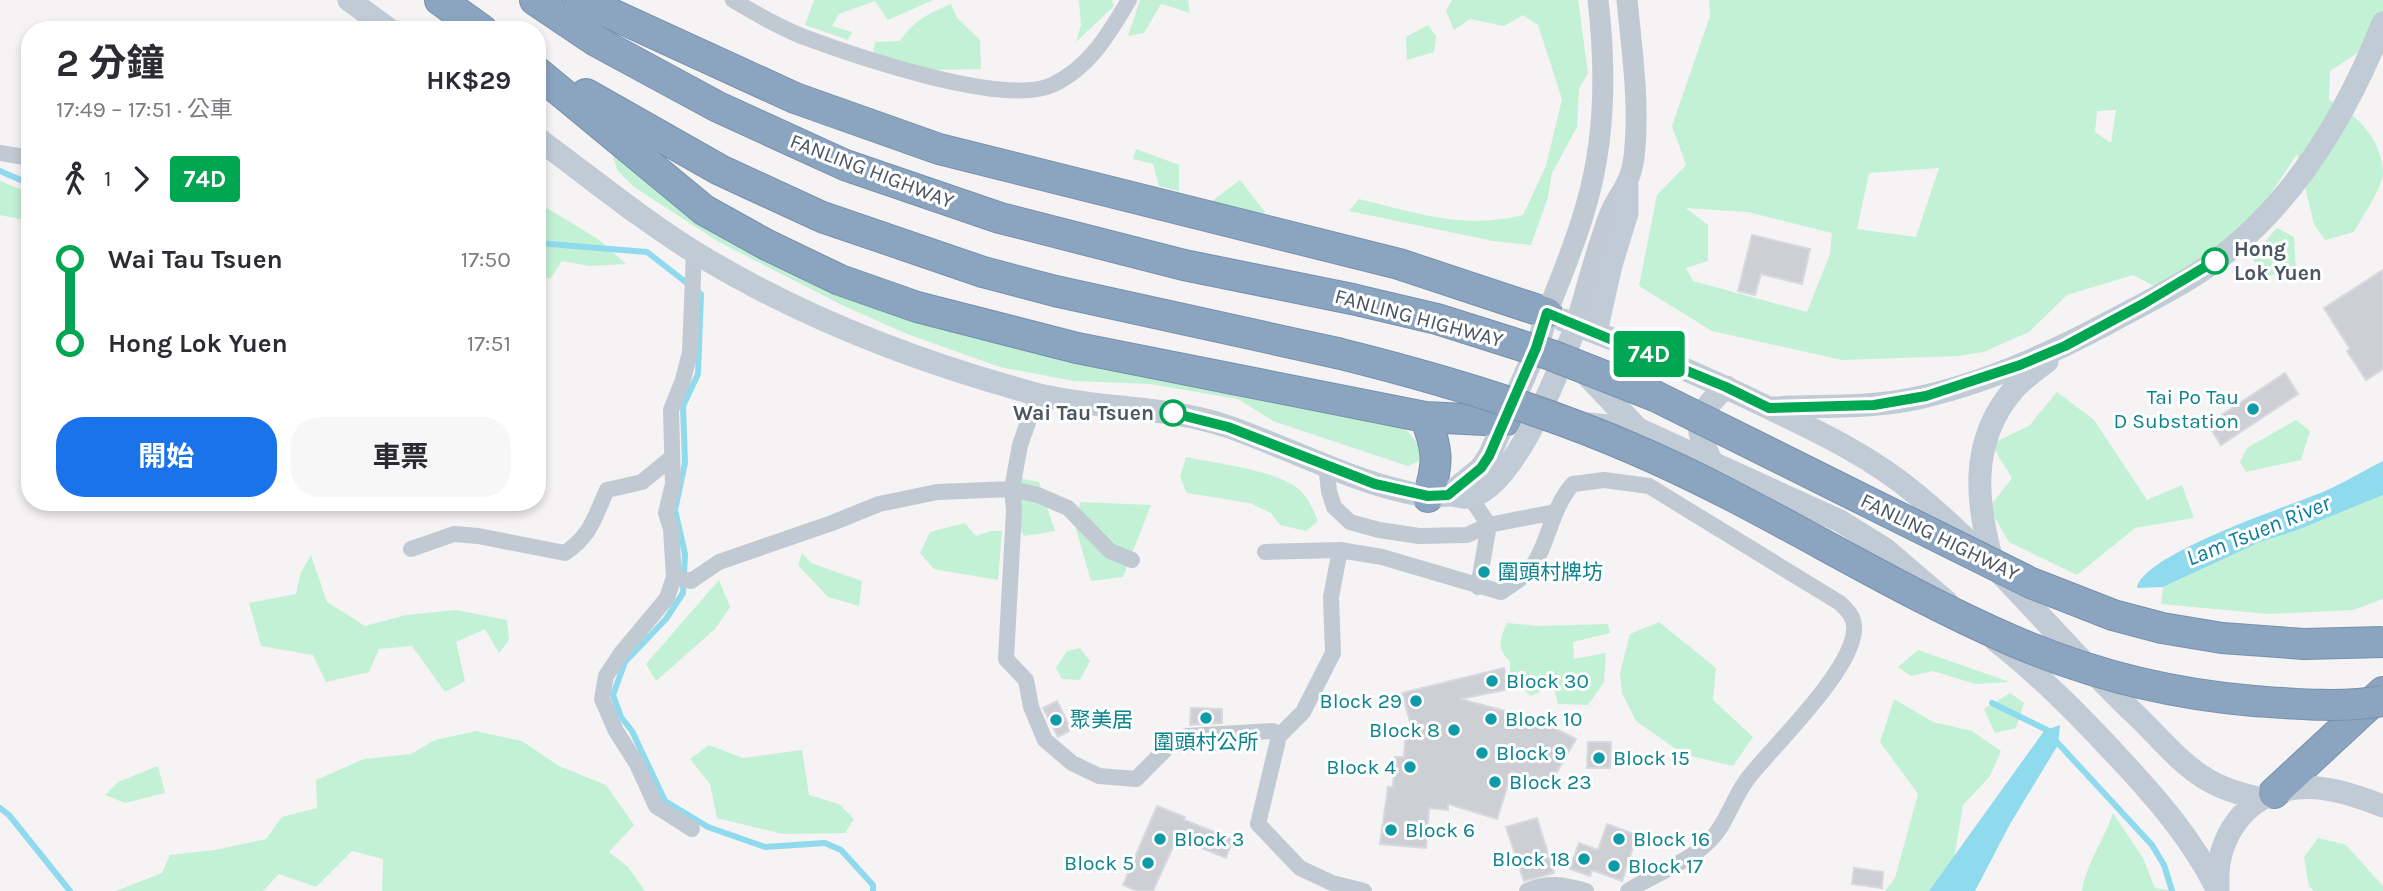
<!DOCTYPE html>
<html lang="zh-TW">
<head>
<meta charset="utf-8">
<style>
  body { margin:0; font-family:Karla,"Noto Sans TC",sans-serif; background:#f7f7f7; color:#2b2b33; height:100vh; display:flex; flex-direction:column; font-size:26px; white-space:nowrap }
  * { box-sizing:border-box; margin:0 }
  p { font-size:23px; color:#7c7c81 }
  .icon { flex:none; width:38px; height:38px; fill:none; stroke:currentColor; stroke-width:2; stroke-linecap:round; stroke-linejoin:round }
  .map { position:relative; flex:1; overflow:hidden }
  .drawer { position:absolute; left:21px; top:21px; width:525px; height:490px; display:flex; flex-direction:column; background:#fff; border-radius:28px; box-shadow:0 4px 10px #0003 }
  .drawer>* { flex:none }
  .badge { padding:0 14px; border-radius:5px; font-size:24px; line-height:46px }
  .map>.badge { position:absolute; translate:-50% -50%; box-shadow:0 0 0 4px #fff }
  .legs { display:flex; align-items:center; gap:10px; height:77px; padding:0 35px; font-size:23px }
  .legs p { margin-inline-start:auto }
  .summary { display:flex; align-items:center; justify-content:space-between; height:119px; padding:0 35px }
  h1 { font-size:38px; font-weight:700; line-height:52px }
  .button { display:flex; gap:14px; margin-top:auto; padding:14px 35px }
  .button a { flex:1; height:80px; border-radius:28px; background:#1a73e8; color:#fff; font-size:28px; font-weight:700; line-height:80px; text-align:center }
  .button a+a { background:#f7f7f7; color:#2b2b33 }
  ul { padding:0 35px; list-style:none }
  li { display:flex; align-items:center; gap:24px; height:84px; font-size:26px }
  li i { display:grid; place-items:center; width:10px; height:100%; margin:0 9px; background:currentColor }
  li i::after { content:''; width:18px; height:18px; margin:-9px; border:5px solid; border-radius:50%; background:#fff }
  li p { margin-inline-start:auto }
  li:first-child i { background:linear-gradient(#0000 50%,currentColor 0) }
  li:last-child i { background:linear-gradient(currentColor 50%,#0000 0) }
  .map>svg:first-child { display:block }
</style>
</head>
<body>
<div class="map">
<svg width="2383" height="891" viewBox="0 0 2383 891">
  <rect width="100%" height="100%" fill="#f5f3f3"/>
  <path fill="#c3f1d5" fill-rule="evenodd" d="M 814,0 L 933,0 L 888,20 L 875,1 L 839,14 L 832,26 L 852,32 L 848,40 L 805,25 Z
    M 1076,0 L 1112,0 L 1114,6 L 1076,42 L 1081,25 L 1079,1 Z
    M 1140,0 L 1188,0 L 1190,13 L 1161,4 L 1144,33 L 1128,36 Z
    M 1452,0 L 1578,0 L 1588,73 L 1579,89 L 1577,127 L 1552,173 L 1548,197 L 1531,245 L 1493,241 L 1349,211 L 1359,199 C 1417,213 1464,230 1523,215 L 1546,166 L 1562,99 L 1538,25 L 1523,15 L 1504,26 L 1470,19 L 1454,30 L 1446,11 Z
    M 1709,0 L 2383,0 L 2383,22 L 2356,54 L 2330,71 L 2329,100 C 2356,113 2383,140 2383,174 C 2381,190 2362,217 2354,232 L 2325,240 L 2314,224 L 2297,154 L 2260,210 L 2194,268 L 2158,288 L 2133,275 L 2067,295 L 2029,332 L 1983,352 L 1960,356 L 1842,360 L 1712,331 L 1639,286 L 1657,195 L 1686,165 L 1672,126 L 1710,16 ZM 2116,110 L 2111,143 L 2095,132 L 2097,111 ZM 1939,168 L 1916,237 L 1857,229 L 1869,173 ZM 1686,208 L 1748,212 L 1832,233 L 1830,254 L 1807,312 L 1693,281 L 1686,268 L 1708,261 L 1708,225 Z
    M 951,4 L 957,18 L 980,40 L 981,69 L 934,70 L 872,58 L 875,42 L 900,41 C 914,20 928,14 951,4 Z
    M 1428,25 L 1436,36 L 1434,52 L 1407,60 L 1406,37 Z
    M 611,147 L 847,292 L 1403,427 C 1414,438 1422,445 1419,461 L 1408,466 L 1273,421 L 1238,399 L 1150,384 L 1074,381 L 1000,367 L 907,334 L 842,305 L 719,242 L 634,187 L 617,170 Z
    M 1136,149 L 1179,165 L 1179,191 L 1159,186 L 1153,164 L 1133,159 Z
    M 1240,180 L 1265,212 L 1250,229 L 1211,202 Z
    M 0,181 L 30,193 L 29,221 L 0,215 Z
    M 537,202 L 598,239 L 626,264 L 589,266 L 562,261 L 550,279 L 537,272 Z
    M 2277,228 L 2294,237 L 2296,271 L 2261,277 L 2252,256 Z
    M 2057,392 L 2094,420 L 2147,500 L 2182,485 L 2194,518 L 2135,528 L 2077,575 L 2009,542 L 1989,508 L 2012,478 L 1991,444 L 2029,426 Z
    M 2296,420 L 2310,431 L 2301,460 L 2246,472 L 2240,462 L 2247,448 Z
    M 1186,457 C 1215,463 1270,470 1293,485 C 1307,494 1312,507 1318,521 L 1306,531 L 1280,525 L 1271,513 L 1250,503 L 1187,493 L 1180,477 Z
    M 1018,478 L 1039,482 L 1055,531 L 1024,536 L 1007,509 Z
    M 2383,495 L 2383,599 L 2353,610 L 2269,614 L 2161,604 L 2163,587 L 2260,542 L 2295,531 Z
    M 1080,502 L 1151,505 L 1123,577 L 1091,581 L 1076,529 Z
    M 965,523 L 976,536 L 991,531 L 1002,531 L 998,580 L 934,569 L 920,553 L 930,532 Z
    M 802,553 L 811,563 L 862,581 L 859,606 L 828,597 L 798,565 Z
    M 311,555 L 327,602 L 365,626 L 406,615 L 456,610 L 507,620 L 509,640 L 499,653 L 485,629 L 456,642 L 465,681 L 445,692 L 412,646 L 379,649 L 369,672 L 326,682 L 313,655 L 261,646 L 249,603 L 296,594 L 301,572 Z
    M 719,580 L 730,607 L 715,629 L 656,681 L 646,664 Z
    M 1659,622 L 1716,668 L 1713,700 L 1753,737 L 1733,766 L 1683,754 L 1636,721 L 1622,693 L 1620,673 L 1630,634 Z
    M 1507,623 L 1540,626 L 1608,624 L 1610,633 L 1573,642 L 1574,659 L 1606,653 L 1604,682 L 1588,705 L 1558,704 L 1553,685 L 1531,696 L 1510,679 L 1510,661 C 1496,649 1500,638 1507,623 Z
    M 1080,648 L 1090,661 L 1080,680 L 1062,679 L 1056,668 L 1067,651 Z
    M 1918,650 L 2010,682 L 1976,684 L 1933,671 L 1911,676 L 1898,667 Z
    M 2010,693 L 2024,703 L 2016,728 L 1995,733 L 1984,709 Z
    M 1894,699 L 1933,722 L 1972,731 L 2001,751 L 1990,776 L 1963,805 L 1954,859 L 1929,891 L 1885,891 L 1895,878 L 1918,794 L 1880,742 Z
    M 476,731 L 522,741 L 559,766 L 606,785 L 634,825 L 609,852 L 628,867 L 645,891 L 382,891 L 383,859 L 352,851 L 316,887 L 279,874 L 263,891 L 116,891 L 162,873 L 170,855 L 215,850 L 266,839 L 282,817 L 317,808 L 316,780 L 364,759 L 411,754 L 435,740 Z
    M 709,745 L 743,758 L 802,750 L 809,795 L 839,804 L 854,819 L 845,833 L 783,834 L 717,818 L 710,784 L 690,759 Z
    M 158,766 L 165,793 L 125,803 L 105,795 L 118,782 Z
    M 2113,813 L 2143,858 L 2155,888 L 2177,891 L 2082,891 C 2086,864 2104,840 2113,813 Z
    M 2318,838 L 2346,845 L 2383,886 L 2383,891 L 2314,891 L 2309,886 L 2304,857 Z"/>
  <path fill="#90daee" d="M 2383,461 L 2383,495 L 2295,531 L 2260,542 L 2163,587 L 2137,588 C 2142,555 2283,508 2315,495 C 2339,486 2361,472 2383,461 Z
    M 2060,725 L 2058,745 L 2010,824 L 1975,891 L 1929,891 L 2044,731 Z"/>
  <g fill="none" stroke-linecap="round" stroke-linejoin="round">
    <path stroke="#90daee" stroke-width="6" d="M 0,171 L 30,184
      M 537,243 L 647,252 L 701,294 L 698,374 L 683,406 L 685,463 L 675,510 L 685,554 L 683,593 L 666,619 L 625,662 L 613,695 L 621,717 L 632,731 L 665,801 L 708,827 L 765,847 L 825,843 L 841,850 L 873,885 L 873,891
      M 1992,703 L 2049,731
      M 2055,740 L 2152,845 L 2164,865 L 2172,891
      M 0,808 L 9,815 L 70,891"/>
  </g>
  <path fill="#cdcfd5" stroke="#d7d9de" stroke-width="2" d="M 1752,235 L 1810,249 L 1802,284 L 1761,274 L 1755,295 L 1738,291 Z
    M 2383,270 L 2383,369 L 2366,380 L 2347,351 L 2350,349 L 2324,308 Z
    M 2285,373 L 2298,394 L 2221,445 L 2208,424 Z
    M 1504,668 L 1509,689 L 1460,699 L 1536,719 L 1576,739 L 1546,791 L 1512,771 L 1497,819 L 1448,804 L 1448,810 L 1429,808 L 1426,848 L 1380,844 L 1388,787 L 1393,787 L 1395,757 L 1404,757 L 1406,729 L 1412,729 L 1402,693 Z
    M 1057,701 L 1071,730 L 1058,737 L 1043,708 Z
    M 1191,708 L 1222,709 L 1222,723 L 1190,725 Z
    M 1588,742 L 1611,742 L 1610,768 L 1587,768 Z
    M 1157,806 L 1185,817 L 1184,820 L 1233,839 L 1226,858 L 1177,838 L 1153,891 L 1137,891 L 1123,885 Z
    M 1537,818 L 1554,873 L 1524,881 L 1506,827 Z
    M 1607,824 L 1637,835 L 1622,881 L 1592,870 L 1590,876 L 1570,869 L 1579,843 L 1598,850 Z
    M 1854,868 L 1883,872 L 1882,888 L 1852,884 Z"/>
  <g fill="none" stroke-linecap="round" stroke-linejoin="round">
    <g stroke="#7690ad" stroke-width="32">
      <path id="motorway" d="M 440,0 L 482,30
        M 535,0 L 596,41 L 718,107 L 845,165 L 1000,218 L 1184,265 L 1352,299
        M 581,0 L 795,98 L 939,149 L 1399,264 L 1547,313
        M 537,72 L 704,210 L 767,245 L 840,280 L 917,307 L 1077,348 L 1425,417 L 1505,421
        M 586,94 L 720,170 L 822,217 L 983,272 L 1055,291 L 1337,353
        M 1425,417 C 1438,449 1439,463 1428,497
        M 2274,793 L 2383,692"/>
    </g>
    <path stroke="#c1cad2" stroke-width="16" d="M 733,0 C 756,14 779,27 804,37 C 855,56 1003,107 1052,85 C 1089,68 1109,34 1129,0
      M 0,153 L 30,158
      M 1038,394 L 1020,445 L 1012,489 L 1014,510 L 1006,659 L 1026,680 L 1031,707 L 1045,740 L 1072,763 L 1099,776 L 1136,779 L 1169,746 L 1187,736 L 1273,731 L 1279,736
      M 1326,465 L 1329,491 L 1334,507 L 1350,522 L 1379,530 L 1419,536 L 1467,535 L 1489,525 L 1555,512
      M 1470,497 L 1489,525 L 1478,587
      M 411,549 L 454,534 L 478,536 L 565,553 C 592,534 594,518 607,490 L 642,482 L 671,458
      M 1340,550 L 1331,597 L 1333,653 L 1303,712 L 1279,736 L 1258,824 L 1300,868 L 1332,883 L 1364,891
      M 1265,552 L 1340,550 L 1382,557 L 1501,592 C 1509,586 1521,580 1528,572 C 1549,547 1550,509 1573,484 L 1604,480 L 1649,486 L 1840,603 C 1846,609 1853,615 1854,625 C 1858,666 1774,745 1749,777 C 1732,798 1727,826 1706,844 C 1685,864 1652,875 1628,891
      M 674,577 L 691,581 L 719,562 L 832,523 L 879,504 L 937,492 L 1012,489 L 1038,495 L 1068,508 L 1110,551 L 1132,560
      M 692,829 L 656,806 L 637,764 L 616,731 L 602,699 L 606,676 L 622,652 L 667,598 L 674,577 L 671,529 L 666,513 L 673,484 L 671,410 L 683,380 L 690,352 L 694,252
      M 1527,891 C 1547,881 1565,885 1586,891"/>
    <path stroke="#c1cad2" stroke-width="21" d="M 1547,313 C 1561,277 1577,240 1587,202 C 1606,136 1606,68 1598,0
      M 1576,325 C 1586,288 1596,251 1609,216 C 1618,193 1631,185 1634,157 C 1640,106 1632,51 1627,0"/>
    <path stroke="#c1cbd6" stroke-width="23" d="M 349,0 L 390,30
      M 537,138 C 590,177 641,219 696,253 C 802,318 917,362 1036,394 C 1099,410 1167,405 1229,427 C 1292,449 1360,486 1426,496 C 1434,497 1442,495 1450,495 C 1456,495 1463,498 1468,497 C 1514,492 1562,363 1576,325
      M 1563,320 C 1632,346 1701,375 1767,407 C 1819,432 1872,457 1917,495 C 1997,561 2062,645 2137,716 C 2158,736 2178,761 2203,777 C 2221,789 2241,794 2262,799
      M 1596,332 L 1611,265 L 1627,213 L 1627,187
      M 1579,367 L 1638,429
      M 1773,408 C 1824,405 1876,409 1926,396 C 1990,381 2050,354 2108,323 C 2139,306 2171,291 2201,271 C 2289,213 2345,119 2383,23
      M 1589,424 L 1638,429 L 1840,521 L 1885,549 L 1947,602
      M 1713,464 C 1693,424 1693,418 1726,387
      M 1448,495 L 1481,468 L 1489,456 L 1537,348 L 1547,313
      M 1994,567 C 1976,505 1968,442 2014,389 C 2023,379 2036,370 2047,361
      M 1996,641 C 2041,676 2081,717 2120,759 C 2158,800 2193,840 2218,891
      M 2218,887 C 2215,838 2246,792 2298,788 C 2326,785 2357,796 2383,806"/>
    <use href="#motorway" stroke="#8ba5c1" stroke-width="30"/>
    <g stroke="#7690ad" stroke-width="32" stroke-linecap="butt">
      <path id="motorway-bridge" d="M 1352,299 L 1437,319 L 1551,355 L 1655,396 L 2031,583 L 2113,615 L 2162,628 L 2222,638 L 2304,644 L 2383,642
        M 1337,353 C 1438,378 1540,408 1636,450 C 1764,505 1882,584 2011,640 C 2089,674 2170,694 2254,701 C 2296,704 2341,708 2383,701"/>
    </g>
    <use href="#motorway-bridge" stroke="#8ba5c1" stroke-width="30"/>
  </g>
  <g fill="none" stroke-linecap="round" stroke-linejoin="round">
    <g stroke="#fff" stroke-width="16">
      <path id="line-1" d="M 1173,413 L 1228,427 L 1375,484 L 1428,496 L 1448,495 L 1481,468 L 1489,456 L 1536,348 L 1547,313 L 1726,387 L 1769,408 L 1874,405 L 1926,396 L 2020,365 L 2065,346 L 2143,304 L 2215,261"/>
    </g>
    <use href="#line-1" stroke="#00a651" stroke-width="10"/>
  </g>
  <g fill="#fff" stroke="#00a651" stroke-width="3.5">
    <circle cx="2215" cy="261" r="12"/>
    <circle cx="1173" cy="413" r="12"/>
  </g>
  <g fill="#0f9aa8" stroke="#fff" stroke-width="2.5">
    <circle cx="2253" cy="409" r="7"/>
    <circle cx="1484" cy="572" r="7"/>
    <circle cx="1492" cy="681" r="7"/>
    <circle cx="1416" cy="701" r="7"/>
    <circle cx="1206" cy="718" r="7"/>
    <circle cx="1491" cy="719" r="7"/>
    <circle cx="1056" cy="720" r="7"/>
    <circle cx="1454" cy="730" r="7"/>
    <circle cx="1482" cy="753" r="7"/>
    <circle cx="1599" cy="758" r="7"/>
    <circle cx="1410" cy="767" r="7"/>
    <circle cx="1495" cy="782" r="7"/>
    <circle cx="1391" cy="830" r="7"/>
    <circle cx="1160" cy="839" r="7"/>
    <circle cx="1619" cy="839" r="7"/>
    <circle cx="1584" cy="859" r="7"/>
    <circle cx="1148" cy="863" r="7"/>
    <circle cx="1614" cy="866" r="7"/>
  </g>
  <g text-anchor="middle" stroke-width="6" stroke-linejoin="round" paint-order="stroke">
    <g font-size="21" fill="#4a5661" stroke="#fff">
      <text transform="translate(872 171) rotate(21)" y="7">FANLING HIGHWAY</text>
      <text transform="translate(1419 318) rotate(15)" y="7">FANLING HIGHWAY</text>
      <text transform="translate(1940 537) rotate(26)" y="7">FANLING HIGHWAY</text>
    </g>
    <g font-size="21" font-weight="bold" fill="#4a5661" stroke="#fff" text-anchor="start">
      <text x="2234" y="256">Hong<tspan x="2234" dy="24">Lok Yuen</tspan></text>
      <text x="1154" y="420" text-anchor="end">Wai Tau Tsuen</text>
    </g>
    <g font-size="21" fill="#0d838f" stroke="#fff" text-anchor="start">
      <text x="2239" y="404" text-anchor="end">Tai Po Tau<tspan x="2239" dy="24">D Substation</tspan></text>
      <text x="1498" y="579">圍頭村牌坊</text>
      <text x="1506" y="688">Block 30</text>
      <text x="1402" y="708" text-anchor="end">Block 29</text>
      <text x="1505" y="726">Block 10</text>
      <text x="1070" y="727">聚美居</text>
      <text x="1440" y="737" text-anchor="end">Block 8</text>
      <text x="1206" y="749" text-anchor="middle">圍頭村公所</text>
      <text x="1496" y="760">Block 9</text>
      <text x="1613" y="765">Block 15</text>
      <text x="1396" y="774" text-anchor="end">Block 4</text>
      <text x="1509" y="789">Block 23</text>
      <text x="1405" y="837">Block 6</text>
      <text x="1174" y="846">Block 3</text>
      <text x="1633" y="846">Block 16</text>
      <text x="1570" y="866" text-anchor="end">Block 18</text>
      <text x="1134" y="870" text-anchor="end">Block 5</text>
      <text x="1628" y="873">Block 17</text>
    </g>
    <g font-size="23" font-style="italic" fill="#0c7c9b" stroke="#fff">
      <text transform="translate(2258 530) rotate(-22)" y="8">Lam Tsuen River</text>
    </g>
  </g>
</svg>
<b class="badge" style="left:1649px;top:354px;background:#00a651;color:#fff">74D</b>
<section class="drawer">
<div class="summary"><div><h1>2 分鐘</h1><p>17:49 – 17:51 · 公車</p></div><b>HK$29</b></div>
<div class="legs"><svg class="icon" aria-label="walk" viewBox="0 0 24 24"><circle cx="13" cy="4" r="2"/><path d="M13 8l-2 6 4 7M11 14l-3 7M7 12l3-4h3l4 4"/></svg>1<svg class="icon" aria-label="forward" viewBox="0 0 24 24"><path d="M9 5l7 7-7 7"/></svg><b class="badge" style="background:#00a651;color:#fff">74D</b></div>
<ul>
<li><i style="color:#00a651"></i><b>Wai Tau Tsuen</b><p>17:50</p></li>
<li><i style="color:#00a651"></i><b>Hong Lok Yuen</b><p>17:51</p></li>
</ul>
<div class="button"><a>開始</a><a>車票</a></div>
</section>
</div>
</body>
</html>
